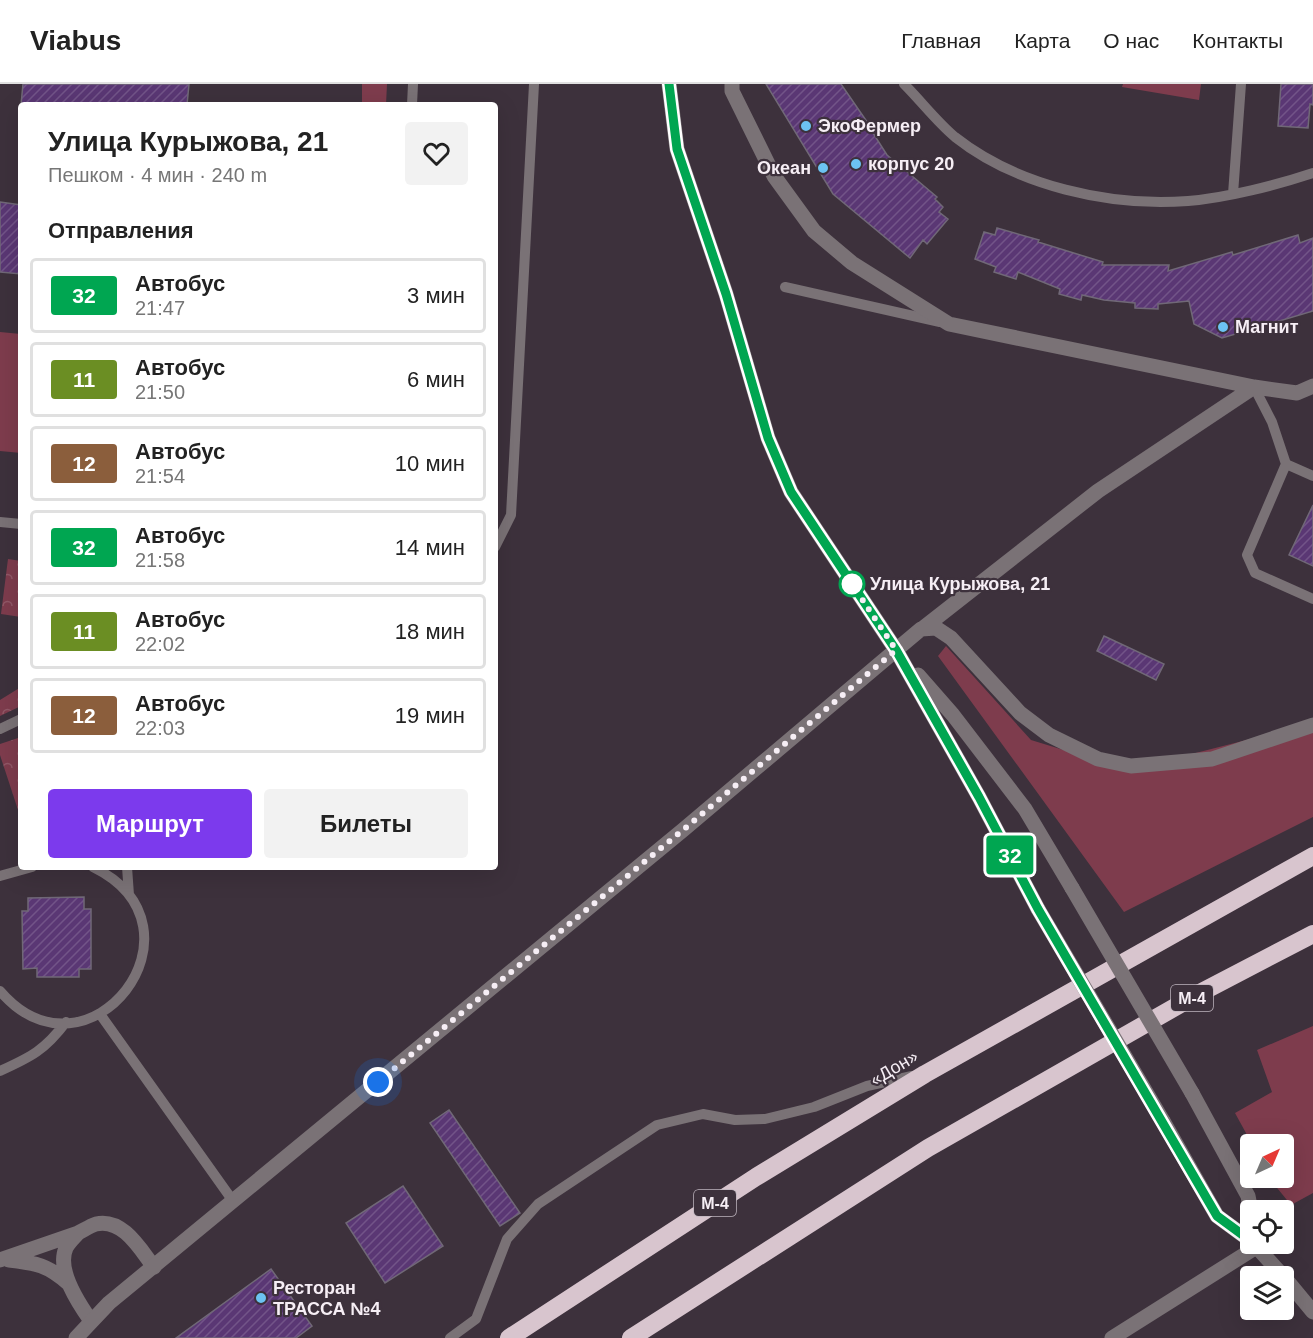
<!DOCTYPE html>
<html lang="ru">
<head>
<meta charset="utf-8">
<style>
  body { margin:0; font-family:Arial,sans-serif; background:#f2f2f2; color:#222; height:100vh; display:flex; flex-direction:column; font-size:22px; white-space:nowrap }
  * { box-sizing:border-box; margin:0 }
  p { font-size:20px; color:#767676 }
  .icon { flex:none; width:33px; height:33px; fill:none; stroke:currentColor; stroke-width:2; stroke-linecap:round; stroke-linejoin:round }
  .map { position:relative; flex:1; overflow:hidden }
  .drawer { position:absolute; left:18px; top:18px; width:480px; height:768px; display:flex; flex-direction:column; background:#fff; border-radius:6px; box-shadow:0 6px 24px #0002 }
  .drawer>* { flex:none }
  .badge { padding:0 12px; border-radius:4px; font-size:21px; line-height:39px }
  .needle { width:39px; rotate:44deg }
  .buttons { position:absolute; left:1240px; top:1050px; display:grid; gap:12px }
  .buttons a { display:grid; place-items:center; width:54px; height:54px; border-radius:6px; background:#fff; box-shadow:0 6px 24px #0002; font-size:30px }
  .you { position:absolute; width:30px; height:30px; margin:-15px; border:4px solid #fff; border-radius:50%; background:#1a73e8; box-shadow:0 0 0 9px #1a73e833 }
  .map>.badge { position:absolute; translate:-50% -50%; box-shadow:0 0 0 3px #fff }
  h2 { padding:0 30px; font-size:22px; line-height:54px }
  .round { display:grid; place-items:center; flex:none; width:63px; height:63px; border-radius:6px; background:#f2f2f2 }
  .head { display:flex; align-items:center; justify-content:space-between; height:102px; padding:0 30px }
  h1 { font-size:28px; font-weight:800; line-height:45px }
  .button { display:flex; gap:12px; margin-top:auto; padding:12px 30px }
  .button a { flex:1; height:69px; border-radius:6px; background:#7c3aed; color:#fff; font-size:24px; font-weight:800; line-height:69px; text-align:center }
  .button a+a { background:#f2f2f2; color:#222 }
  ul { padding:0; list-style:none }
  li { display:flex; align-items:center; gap:18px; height:75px; margin:0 12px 9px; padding:0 18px; border:3px solid #e0e0e0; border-radius:6px }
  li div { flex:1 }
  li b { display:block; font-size:22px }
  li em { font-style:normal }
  li .badge { min-width:66px; font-weight:700; text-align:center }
  header { display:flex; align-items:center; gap:36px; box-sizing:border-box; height:84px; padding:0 30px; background:#fff; border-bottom:2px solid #e0e0e0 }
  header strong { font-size:28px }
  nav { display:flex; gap:33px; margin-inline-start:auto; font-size:21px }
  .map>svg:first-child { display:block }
</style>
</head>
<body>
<header>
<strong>Viabus</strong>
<nav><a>Главная</a><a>Карта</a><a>О нас</a><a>Контакты</a></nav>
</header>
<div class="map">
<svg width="1313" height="1254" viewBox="0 0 1313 1254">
  <defs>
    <pattern id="park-crowns" width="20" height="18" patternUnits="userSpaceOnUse" patternTransform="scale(1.5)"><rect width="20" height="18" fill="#7e3c4d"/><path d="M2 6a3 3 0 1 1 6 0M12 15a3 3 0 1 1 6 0" fill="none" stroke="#915867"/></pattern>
    <pattern id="building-hatch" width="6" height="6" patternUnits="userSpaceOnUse" patternTransform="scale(1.5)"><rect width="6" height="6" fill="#5a3774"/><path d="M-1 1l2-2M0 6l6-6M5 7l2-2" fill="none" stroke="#725488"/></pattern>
  </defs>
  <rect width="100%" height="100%" fill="#3d313c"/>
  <path fill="#7e3c4d" d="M 362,0 L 387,0 L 386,21 L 362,21 Z
    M 1123,0 L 1201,0 L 1199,16 L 1122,3 Z
    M 0,248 L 21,250 L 21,369 L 0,367 Z
    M 946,562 L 1031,656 L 1129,686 L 1313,639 L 1313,733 L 1124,828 L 938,572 Z
    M 1313,942 L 1313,1109 L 1291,1121 L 1269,1094 L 1284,1094 L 1284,1060 L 1252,1060 L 1235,1029 L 1272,1008 L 1257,966 Z"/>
  <path fill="url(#park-crowns)" d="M 8,475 L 21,477 L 21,533 L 1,530 Z
    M 21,603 L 21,622 L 0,632 L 0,616 Z
    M 21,653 L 21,735 L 0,671 L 0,660 Z"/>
  <path fill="url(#building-hatch)" stroke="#706877" stroke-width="1.5" d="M 23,0 L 189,0 L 187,21 L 21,21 Z
    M 766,0 L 841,0 L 874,48 L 873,49 L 887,71 L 937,113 L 935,115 L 943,123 L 939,128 L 948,135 L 927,160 L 923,156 L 910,174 L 833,110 Z
    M 1281,0 L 1313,0 L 1313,21 L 1310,20 L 1308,44 L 1278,42 Z
    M 0,118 L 21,121 L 21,190 L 0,188 Z
    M 997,144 L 1039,156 L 1038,158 L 1103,178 L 1102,181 L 1169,181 L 1168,187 L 1232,168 L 1233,171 L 1298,151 L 1300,159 L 1313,154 L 1313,227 L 1222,254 L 1194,240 L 1189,217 L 1158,220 L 1158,225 L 1135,224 L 1135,219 L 1104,216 L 1082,211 L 1081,216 L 1059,210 L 1060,205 L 1018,188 L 1016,195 L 994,188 L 996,183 L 975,175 L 984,148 L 995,151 Z
    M 1313,421 L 1313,482 L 1289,471 Z
    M 1104,552 L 1164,580 L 1156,596 L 1097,567 Z
    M 84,813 L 84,825 L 91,825 L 91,885 L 79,885 L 79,893 L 37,893 L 37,884 L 23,885 L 22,827 L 28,827 L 28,814 Z
    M 449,1026 L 520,1129 L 500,1142 L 430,1039 Z
    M 403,1102 L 443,1162 L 385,1199 L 346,1139 Z
    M 271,1185 L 312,1242 L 296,1254 L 176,1254 Z"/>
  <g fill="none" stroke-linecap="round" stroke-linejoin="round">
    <path stroke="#7a7276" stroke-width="10" d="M 904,0 C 921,17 937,38 955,53 C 1017,102 1110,123 1188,117 C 1226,114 1277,101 1313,89
      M 412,21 L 413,0
      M 1233,110 L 1241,0
      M 785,203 L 940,238
      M 1254,303 L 1272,338 L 1286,380 L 1247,471 L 1255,489 L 1313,515
      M 1286,380 L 1313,392
      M 0,438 L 21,440
      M 495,463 L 511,431 L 534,0
      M 0,645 L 21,635
      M 127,783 L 129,811
      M 0,792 L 32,783
      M 0,907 C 88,1009 217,844 93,783
      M 100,930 L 233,1117
      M 0,987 C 31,973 45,966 66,938
      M 450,1254 L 476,1235 L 507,1155 L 538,1120 L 657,1041 L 703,1030 L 735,1036 L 765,1035 L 814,1023 L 867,1002 L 912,992"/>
    <path stroke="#7a7276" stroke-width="15" d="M 732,0 L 732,7 L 774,92 L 814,147 L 852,179 L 949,240 L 1254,303 L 1297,309 L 1313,302
      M 922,545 L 1098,407 L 1254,303
      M 896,566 L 921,545 L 936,544 L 951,554 L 1020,629 L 1049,651 L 1098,675 L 1131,682 L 1212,675 L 1313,641
      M 78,1149 C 84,1146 90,1142 96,1140 C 123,1134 140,1165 154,1183
      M 0,1176 L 78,1149 C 75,1153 69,1158 66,1164 C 56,1186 79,1220 91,1237
      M 9,1176 C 36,1179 48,1181 69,1200"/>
    <path stroke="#7a7276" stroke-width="15" d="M 669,0 L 677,65 L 726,210 L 768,354 L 791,408 L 896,566 L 979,713 L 1038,825
      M 918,591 L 953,631 L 1025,725 L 1072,804
      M 1192,1009 L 1248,1112 L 1251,1127
      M 1163,1037 L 1217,1132 L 1251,1157
      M 1254,1160 L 1283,1192
      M 1284,1193 L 1313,1228
      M 76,1254 L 109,1219 L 683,746 L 896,566
      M 1112,1254 L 1258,1162"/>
    <path stroke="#d8c5ce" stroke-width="18" d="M 509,1254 L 756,1093 L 925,990 L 1313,772
      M 631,1254 L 928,1064 L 1198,910 L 1313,850"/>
    <path stroke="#7a7276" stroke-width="15" d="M 1072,804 L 1192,1009
      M 1038,825 L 1163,1037"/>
  </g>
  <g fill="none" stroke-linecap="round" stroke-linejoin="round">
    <g stroke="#fff" stroke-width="14">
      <path id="line" d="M 669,0 L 677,65 L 726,210 L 768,354 L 791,408 L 896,566 L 979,713 L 1038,825 L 1217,1132 L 1251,1157"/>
    </g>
    <use href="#line" stroke="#00a651" stroke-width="9"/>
    <path stroke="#f6eef5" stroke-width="6" stroke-dasharray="0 10.8" d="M 378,998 L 683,746 L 896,566 L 852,500"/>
  </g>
  <g fill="#6cc3f2" stroke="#3d313c" stroke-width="2">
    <circle cx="806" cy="42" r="6"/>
    <circle cx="856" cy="80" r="6"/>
    <circle cx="823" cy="84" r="6"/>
    <circle cx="1223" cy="243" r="6"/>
    <circle cx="261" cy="1214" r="6"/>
  </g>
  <circle fill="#fff" stroke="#00a651" stroke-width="3" cx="852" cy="500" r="12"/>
  <g text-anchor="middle" stroke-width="4.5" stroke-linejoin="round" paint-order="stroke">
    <g fill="#3d313c" stroke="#beb5be" stroke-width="1.5">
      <rect x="1171" y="901" width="42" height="26" rx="4.5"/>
      <rect x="694" y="1106" width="42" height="26" rx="4.5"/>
    </g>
    <g font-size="16" font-weight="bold" fill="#f6eef5">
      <text x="1192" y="920">М-4</text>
      <text x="715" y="1125">М-4</text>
    </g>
    <g font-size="18" font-weight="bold" fill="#f6eef5" stroke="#3d313c" text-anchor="start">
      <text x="818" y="48">ЭкоФермер</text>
      <text x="868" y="86">корпус 20</text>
      <text x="811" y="90" text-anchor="end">Океан</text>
      <text x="1235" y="249">Магнит</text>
      <text x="273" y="1210">Ресторан<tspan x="273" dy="21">ТРАССА №4</tspan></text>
    </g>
    <g font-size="18" font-weight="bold" fill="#f6eef5" stroke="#3d313c" text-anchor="start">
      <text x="870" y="506">Улица Курыжова, 21</text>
    </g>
    <g font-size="18" fill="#f6eef5" stroke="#3d313c">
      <text transform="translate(894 984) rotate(-31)" y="6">«Дон»</text>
    </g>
  </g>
</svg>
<div class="buttons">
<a><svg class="needle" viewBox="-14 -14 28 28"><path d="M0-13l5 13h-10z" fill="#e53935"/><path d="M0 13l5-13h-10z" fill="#767676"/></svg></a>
<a><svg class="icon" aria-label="locate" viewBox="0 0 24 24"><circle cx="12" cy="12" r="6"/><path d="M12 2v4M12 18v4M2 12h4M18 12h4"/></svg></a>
<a><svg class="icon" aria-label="layers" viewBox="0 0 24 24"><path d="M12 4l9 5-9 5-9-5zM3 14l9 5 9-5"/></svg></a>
</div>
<div class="you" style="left:378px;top:998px"></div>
<b class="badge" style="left:1010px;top:771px;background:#00a651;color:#fff">32</b>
<section class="drawer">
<div class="head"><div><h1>Улица Курыжова, 21</h1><p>Пешком · 4 мин · 240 m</p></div><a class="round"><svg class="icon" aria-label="heart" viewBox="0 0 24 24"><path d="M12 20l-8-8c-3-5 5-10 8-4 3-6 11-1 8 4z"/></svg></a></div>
<h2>Отправления</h2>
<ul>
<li><span class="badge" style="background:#00a651;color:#fff">32</span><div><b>Автобус</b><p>21:47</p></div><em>3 мин</em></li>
<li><span class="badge" style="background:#6b8e23;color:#fff">11</span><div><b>Автобус</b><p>21:50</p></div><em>6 мин</em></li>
<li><span class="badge" style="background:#8b5e3c;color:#fff">12</span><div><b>Автобус</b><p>21:54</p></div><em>10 мин</em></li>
<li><span class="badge" style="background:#00a651;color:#fff">32</span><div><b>Автобус</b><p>21:58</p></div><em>14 мин</em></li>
<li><span class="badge" style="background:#6b8e23;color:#fff">11</span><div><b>Автобус</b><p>22:02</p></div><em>18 мин</em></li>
<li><span class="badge" style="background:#8b5e3c;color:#fff">12</span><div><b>Автобус</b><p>22:03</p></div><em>19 мин</em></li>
</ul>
<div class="button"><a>Маршрут</a><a>Билеты</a></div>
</section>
</div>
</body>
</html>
